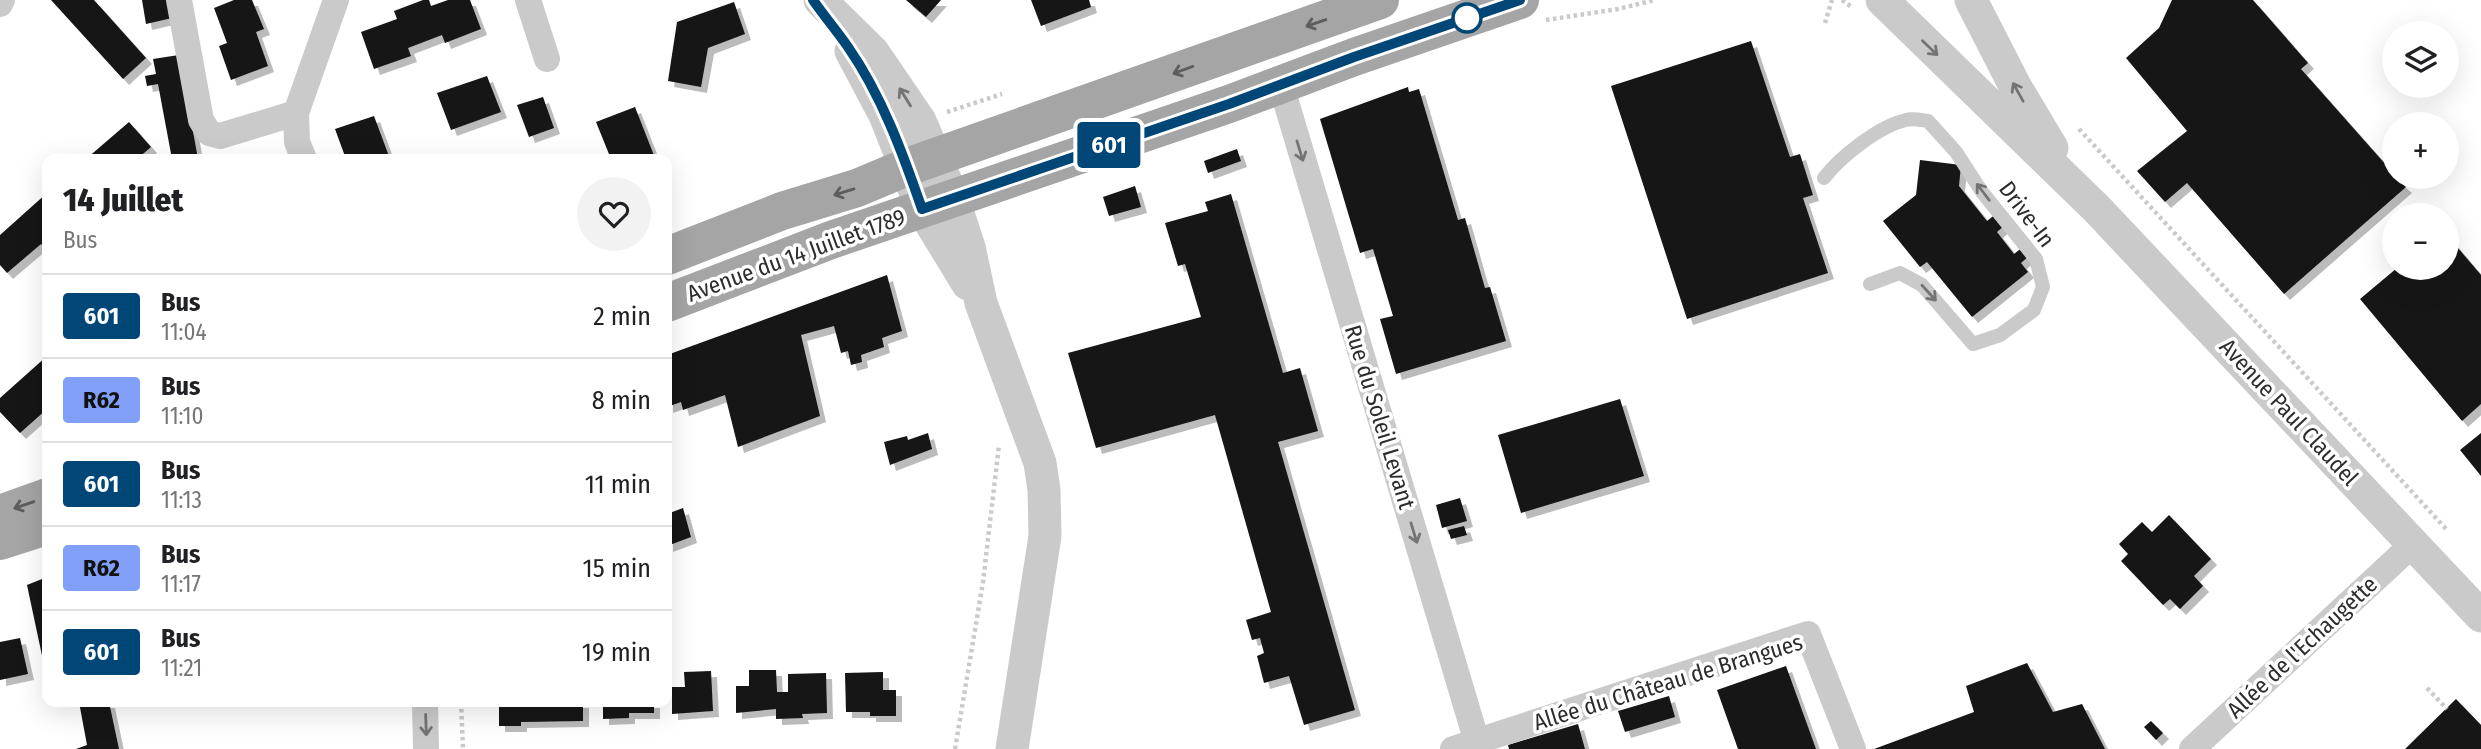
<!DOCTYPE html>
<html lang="fr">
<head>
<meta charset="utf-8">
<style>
  body { margin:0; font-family:"Fira Sans Condensed",sans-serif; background:#f2f2f2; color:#202124; height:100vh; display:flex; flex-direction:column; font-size:26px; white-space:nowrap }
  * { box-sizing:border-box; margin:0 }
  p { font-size:23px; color:#757577 }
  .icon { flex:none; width:38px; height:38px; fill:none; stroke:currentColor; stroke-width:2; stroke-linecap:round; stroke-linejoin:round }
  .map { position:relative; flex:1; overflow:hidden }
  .sheet { position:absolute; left:42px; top:154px; width:630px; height:553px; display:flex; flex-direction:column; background:#fff; border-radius:14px; box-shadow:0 7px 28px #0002 }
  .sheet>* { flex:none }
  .badge { padding:0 14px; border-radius:5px; font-size:24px; line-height:46px }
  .buttons { position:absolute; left:2382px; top:21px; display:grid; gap:14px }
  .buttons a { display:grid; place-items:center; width:77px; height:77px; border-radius:50%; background:#fff; box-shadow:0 7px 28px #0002; font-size:35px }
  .map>.badge { position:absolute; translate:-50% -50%; box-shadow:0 0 0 4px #fff }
  .round { display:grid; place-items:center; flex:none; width:74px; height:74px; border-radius:37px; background:#f2f2f2 }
  .summary { display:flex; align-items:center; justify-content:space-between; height:119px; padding:0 21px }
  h1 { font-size:33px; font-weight:800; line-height:52px }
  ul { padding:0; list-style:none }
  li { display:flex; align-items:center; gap:21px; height:84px; padding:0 21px; border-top:2px solid #e0e0e0 }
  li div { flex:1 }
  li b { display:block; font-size:26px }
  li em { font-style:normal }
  li .badge { min-width:77px; font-weight:700; text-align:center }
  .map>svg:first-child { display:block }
</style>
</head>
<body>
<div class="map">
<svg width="2481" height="749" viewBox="0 0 2481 749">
  <defs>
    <filter id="shadow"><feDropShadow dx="6" dy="6" stdDeviation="0" flood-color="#0004"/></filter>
  </defs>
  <rect width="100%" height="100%" fill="#fff"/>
  <path fill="#141414" filter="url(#shadow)" d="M 51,0 L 94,0 L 146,58 L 123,79 Z
    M 142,0 L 169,0 L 172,18 L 146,24 Z
    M 234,0 L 252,0 L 264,29 L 256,32 L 268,66 L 231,80 L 219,46 L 227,43 L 214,8 Z
    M 423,0 L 429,0 L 431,6 L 448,0 L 470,0 L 481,29 L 445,43 L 442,35 L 408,48 L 411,56 L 374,69 L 361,32 L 397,19 L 394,11 Z
    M 906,0 L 941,0 L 926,17 Z
    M 1031,0 L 1089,0 L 1091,7 L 1041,26 Z
    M 2172,0 L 2253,0 L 2308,63 L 2301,69 L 2394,174 L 2394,177 L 2406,187 L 2284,294 L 2187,183 L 2165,202 L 2137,171 L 2187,131 L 2126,58 L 2159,28 Z
    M 734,2 L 745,34 L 708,48 L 701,87 L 668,81 L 677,22 Z
    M 1751,41 L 1790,157 L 1800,154 L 1813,195 L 1803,198 L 1828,273 L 1687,319 L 1611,86 Z
    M 179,55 L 198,159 L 172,159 L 158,84 L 147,86 L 145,76 L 156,74 L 153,59 Z
    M 487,76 L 501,112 L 451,130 L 437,93 Z
    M 1408,87 L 1409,92 L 1419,89 L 1458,220 L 1465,218 L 1485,288 L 1490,287 L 1506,341 L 1396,374 L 1380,319 L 1393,316 L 1373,249 L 1360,253 L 1320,119 Z
    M 543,97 L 554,128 L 529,137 L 517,105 Z
    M 635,107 L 655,158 L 611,159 L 596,122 Z
    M 374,116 L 390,159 L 346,159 L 335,129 Z
    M 129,122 L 151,147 L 137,159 L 86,159 Z
    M 1237,149 L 1241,161 L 1208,173 L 1204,161 Z
    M 1920,160 L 1961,165 L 1959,186 L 1987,221 L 1997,213 L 2005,225 L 1997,232 L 2014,254 L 2023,247 L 2030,255 L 2021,263 L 2028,272 L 1972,317 L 1927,262 L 1920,267 L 1883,221 L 1916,195 Z
    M 1135,186 L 1141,207 L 1109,216 L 1103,197 Z
    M 47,193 L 47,251 L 41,244 L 7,273 L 0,265 L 0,235 Z
    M 1231,194 L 1283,373 L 1300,368 L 1318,431 L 1278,442 L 1355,710 L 1304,725 L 1289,676 L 1264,683 L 1257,656 L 1264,653 L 1260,638 L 1252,640 L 1246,620 L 1271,612 L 1215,415 L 1096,448 L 1068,353 L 1201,317 L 1185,264 L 1178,266 L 1165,223 L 1208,211 L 1205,202 Z
    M 2446,234 L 2481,275 L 2481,404 L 2462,421 L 2360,299 L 2397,268 L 2446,268 Z
    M 887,275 L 902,331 L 882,338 L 884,347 L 861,355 L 862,362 L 851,365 L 848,351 L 841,353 L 834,326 L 801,335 L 820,416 L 738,447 L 725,395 L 683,410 L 681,402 L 667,407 L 667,355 Z
    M 47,356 L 47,409 L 20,433 L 0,412 L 0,398 Z
    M 1620,399 L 1644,476 L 1521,513 L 1498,435 Z
    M 928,433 L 932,449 L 890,465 L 884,442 L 907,436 L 908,440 Z
    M 2481,433 L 2481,476 L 2460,450 Z
    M 1460,498 L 1467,521 L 1442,528 L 1436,505 Z
    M 683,508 L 691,537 L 667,546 L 667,514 Z
    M 2169,515 L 2211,559 L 2194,576 L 2203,586 L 2180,609 L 2170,599 L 2163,605 L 2121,561 L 2128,554 L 2119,544 L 2142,522 L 2152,532 Z
    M 1464,526 L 1467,535 L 1451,539 L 1448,530 Z
    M 47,577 L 47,664 L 44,665 L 27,585 Z
    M 20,638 L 28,674 L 0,680 L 0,642 Z
    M 2027,663 L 2053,712 L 2082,704 L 2105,749 L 1874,749 L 1974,712 L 1966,686 Z
    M 1786,666 L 1816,749 L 1738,749 L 1717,690 Z
    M 749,670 L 776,670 L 777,692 L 788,692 L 788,674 L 826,673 L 827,713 L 802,714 L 803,718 L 776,719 L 776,709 L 736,713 L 736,686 L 749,686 Z
    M 711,671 L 713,711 L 672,714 L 672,687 L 685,687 L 684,672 Z
    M 883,672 L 883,690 L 896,690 L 896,716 L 870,716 L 870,712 L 846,712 L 845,673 Z
    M 1669,696 L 1675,717 L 1625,732 L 1618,711 Z
    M 2456,699 L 2481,725 L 2481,749 L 2405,749 Z
    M 79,702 L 109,702 L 119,749 L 76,749 L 87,745 Z
    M 499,702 L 583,702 L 583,721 L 521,722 L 521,726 L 499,726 Z
    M 603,702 L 654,702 L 654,713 L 629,713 L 629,718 L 603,719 Z
    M 2151,721 L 2163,733 L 2156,740 L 2144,727 Z
    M 1578,724 L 1585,749 L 1509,749 L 1508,745 Z"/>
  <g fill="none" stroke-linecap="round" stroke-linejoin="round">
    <path stroke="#cacaca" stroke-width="4.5" stroke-dasharray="3.5 3.5" stroke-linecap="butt" d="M 1842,0 L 1853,8
      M 1546,20 L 1618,9 L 1655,0
      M 1825,23 L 1832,0
      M 947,112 L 1002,94
      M 2079,129 L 2447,530
      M 2427,688 L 2447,709
      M 461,702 L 463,749
      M 955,749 L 983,582 L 999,445"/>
    <path stroke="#cacaca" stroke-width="14" d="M 1824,178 C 1840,157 1879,126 1906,120 C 1912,118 1921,120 1928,121 L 1956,152 L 1982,192 L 2036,259 L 2043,287 L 2034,310 L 2000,335 L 1973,344 L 1922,285 L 1900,273 L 1870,284"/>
    <path stroke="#cacaca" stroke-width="26" d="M 179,0 L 201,120 L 209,133 L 220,136 L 296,113 L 336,0
      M 528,0 L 547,59
      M 0,4 L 2,0
      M 1281,85 L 1479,749
      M 296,113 L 297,142 L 304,159
      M 425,702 L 426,749
      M 1453,749 L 1808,634 L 1853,749
      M 2192,749 L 2413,544"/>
    <path stroke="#cacaca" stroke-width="33" d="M 820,0 L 873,52 L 920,121 L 953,198 L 969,247 L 981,303 L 1040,463 L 1044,490 L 1045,536 L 1012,749
      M 1882,0 L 2097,209 L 2481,616
      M 1971,0 L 2015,86 L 2052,148
      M 851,51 L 885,115 L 922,209 L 968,284"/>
    <path stroke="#a5a5a5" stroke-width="38" d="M 667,256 L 782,211 L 857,188 L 907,167 L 1380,0
      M 667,303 L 831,240 L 1229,104 L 1354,57 L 1520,0
      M 0,514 L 47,497
      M 0,541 L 47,526"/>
  </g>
  <defs><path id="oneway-shaft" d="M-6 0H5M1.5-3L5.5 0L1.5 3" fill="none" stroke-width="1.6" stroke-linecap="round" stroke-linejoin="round" transform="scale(1.75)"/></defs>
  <g stroke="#5d5d5d">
    <use href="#oneway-shaft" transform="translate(1316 23) rotate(161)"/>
    <use href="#oneway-shaft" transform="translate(1183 70) rotate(160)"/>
    <use href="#oneway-shaft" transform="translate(844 192) rotate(163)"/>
    <use href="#oneway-shaft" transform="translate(24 505) rotate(161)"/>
  </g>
  <g stroke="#747474">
    <use href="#oneway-shaft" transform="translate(1930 48) rotate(44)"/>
    <use href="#oneway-shaft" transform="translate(2018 92) rotate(-119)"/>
    <use href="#oneway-shaft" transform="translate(905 97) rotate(-122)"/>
    <use href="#oneway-shaft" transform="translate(1300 151) rotate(73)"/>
    <use href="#oneway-shaft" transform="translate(1983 192) rotate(-127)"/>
    <use href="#oneway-shaft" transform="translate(1929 293) rotate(48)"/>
    <use href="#oneway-shaft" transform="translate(1414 533) rotate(73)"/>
    <use href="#oneway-shaft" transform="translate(426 725) rotate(88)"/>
  </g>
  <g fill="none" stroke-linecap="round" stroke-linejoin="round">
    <g stroke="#fff" stroke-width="16">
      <path id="line" d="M 813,0 C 824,16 837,31 848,47 C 882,96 903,154 922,209 L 1229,104 L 1354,57 L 1520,0"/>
    </g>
    <use href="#line" stroke="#004677" stroke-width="10"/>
  </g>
  <circle fill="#fff" stroke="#004677" stroke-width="3.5" cx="1467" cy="18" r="14"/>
  <g text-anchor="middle" stroke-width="7" stroke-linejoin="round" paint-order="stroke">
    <g font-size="23" fill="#2d2d2d" stroke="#fff">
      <text transform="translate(2027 214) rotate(53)" y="8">Drive-In</text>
      <text transform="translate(796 255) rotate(-20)" y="8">Avenue du 14 Juillet 1789</text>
      <text transform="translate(2289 412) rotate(47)" y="8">Avenue Paul Claudel</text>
      <text transform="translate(1380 417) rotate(73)" y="8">Rue du Soleil Levant</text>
      <text transform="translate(2302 647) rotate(-43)" y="8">Allée de l'Echaugette</text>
      <text transform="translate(1668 682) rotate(-17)" y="8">Allée du Château de Brangues</text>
    </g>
  </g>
</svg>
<div class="buttons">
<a><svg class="icon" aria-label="layers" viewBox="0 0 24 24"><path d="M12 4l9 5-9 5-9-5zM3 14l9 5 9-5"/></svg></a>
<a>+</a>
<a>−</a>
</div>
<b class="badge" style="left:1109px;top:145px;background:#004677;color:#fff">601</b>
<section class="sheet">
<div class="summary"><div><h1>14 Juillet</h1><p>Bus</p></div><a class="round"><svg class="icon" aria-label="heart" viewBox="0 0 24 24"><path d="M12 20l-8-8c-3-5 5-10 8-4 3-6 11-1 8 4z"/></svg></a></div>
<ul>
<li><span class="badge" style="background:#004677;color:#fff">601</span><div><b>Bus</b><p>11:04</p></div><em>2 min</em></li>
<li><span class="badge" style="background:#819ff7;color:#111">R62</span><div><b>Bus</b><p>11:10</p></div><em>8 min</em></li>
<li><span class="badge" style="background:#004677;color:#fff">601</span><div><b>Bus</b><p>11:13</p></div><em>11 min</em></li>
<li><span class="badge" style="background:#819ff7;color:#111">R62</span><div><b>Bus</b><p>11:17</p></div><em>15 min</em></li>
<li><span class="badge" style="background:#004677;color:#fff">601</span><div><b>Bus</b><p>11:21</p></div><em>19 min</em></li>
</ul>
</section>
</div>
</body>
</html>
